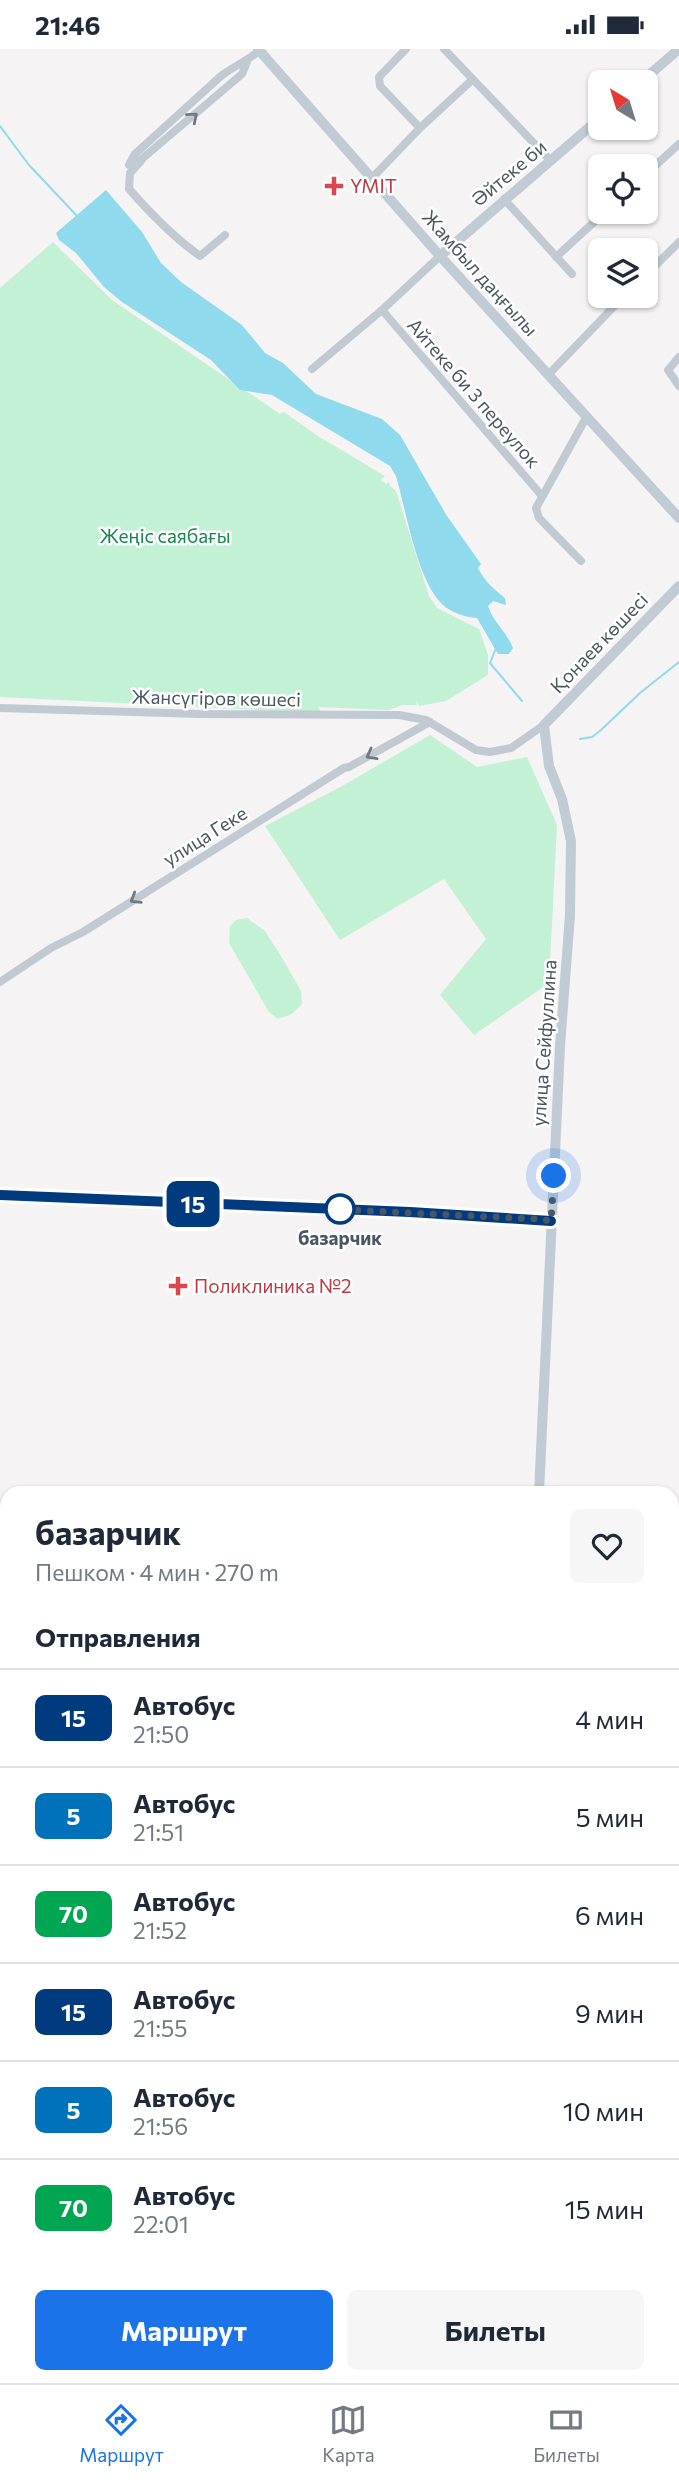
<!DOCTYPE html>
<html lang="ru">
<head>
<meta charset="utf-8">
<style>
  body { margin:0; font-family:Commissioner,sans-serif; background:#f6f6f7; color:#1f2937; height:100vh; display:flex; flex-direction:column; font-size:26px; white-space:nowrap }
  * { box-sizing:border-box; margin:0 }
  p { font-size:23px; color:#747a83 }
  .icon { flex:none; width:38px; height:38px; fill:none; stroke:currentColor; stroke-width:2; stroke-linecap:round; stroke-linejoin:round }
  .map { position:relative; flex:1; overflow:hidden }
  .panel { position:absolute; left:0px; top:1437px; width:679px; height:898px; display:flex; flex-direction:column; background:#fff; border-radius:21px 21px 0 0; box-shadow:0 2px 5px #0004 }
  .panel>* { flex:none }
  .badge { padding:0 14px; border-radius:10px; font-size:24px; line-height:46px }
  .needle { width:46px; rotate:322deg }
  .buttons { position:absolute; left:588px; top:21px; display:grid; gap:14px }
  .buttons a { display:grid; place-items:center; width:70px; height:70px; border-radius:10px; background:#fff; box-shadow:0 2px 5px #0004; font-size:35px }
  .you { position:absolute; width:35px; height:35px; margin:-18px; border:5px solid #fff; border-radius:50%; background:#1a73e8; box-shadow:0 0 0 10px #1a73e833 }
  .map>.badge { position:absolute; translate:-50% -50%; box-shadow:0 0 0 4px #fff }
  h2 { padding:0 35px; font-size:26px; line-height:63px }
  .round { display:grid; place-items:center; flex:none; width:74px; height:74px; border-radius:10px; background:#f6f6f7 }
  .headline { display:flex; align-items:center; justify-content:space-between; height:119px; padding:0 35px }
  h1 { font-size:33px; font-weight:700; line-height:52px }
  .cta { display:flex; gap:14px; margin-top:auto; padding:14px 35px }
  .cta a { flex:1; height:80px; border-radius:10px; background:#1a73e8; color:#fff; font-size:28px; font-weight:700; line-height:80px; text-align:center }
  .cta a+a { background:#f6f6f7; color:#1f2937 }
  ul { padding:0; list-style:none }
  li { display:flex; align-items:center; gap:21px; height:98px; padding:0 35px; border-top:2px solid #e0e1e3 }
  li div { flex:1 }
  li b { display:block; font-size:26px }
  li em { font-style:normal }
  li .badge { min-width:77px; font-weight:700; text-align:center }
  .status { display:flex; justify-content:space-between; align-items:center; height:49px; padding:0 35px; background:#fff; direction:ltr }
  .status svg { height:19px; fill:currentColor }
  .tabs { display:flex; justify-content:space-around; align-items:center; height:98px; border-top:2px solid #e0e1e3; background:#fff; font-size:19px; color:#747a83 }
  .tabs a { display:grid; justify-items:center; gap:4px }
  .tabs .on { color:#1a73e8 }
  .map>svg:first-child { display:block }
</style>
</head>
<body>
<div class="status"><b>21:46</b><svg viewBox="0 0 49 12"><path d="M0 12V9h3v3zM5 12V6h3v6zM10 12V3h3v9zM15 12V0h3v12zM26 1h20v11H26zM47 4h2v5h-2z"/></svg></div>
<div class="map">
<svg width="679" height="2334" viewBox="0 0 679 2334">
  <rect width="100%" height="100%" fill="#f5f3f3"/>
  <path fill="#c3f1d5" d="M 53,193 L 112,251 L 280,365 L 284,363 L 318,387 L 385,427 L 381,431 L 386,435 L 389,433 L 390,437 L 396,442 L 429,547 L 437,559 L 479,580 L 488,606 L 488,626 L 446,652 L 419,657 L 416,651 L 417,656 L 402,656 L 389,661 L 318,658 L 322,664 L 0,648 L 0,239 Z
    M 430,686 L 477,718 L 527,708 L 557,776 L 549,934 L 474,986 L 440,946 L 486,890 L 444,830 L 340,891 L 265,777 L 344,736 Z
    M 247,869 L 265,882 L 284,912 L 301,942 L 302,955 L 292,965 L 278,970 L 269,963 L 229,894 L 230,877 L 236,871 Z"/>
  <path fill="#90daee" d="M 106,141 L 142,183 L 161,214 L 181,233 L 242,276 L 265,304 L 283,314 L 316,345 L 382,370 L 400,386 L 447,467 L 481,515 L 478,519 C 485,533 494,540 505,549 L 506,556 L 493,552 L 488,557 C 493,573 507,583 513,599 L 509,605 L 498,605 L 477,569 C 465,568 451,564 442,555 C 417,531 406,461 396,427 L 390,417 L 272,346 L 240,341 L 211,311 L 122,253 L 104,238 L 76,204 L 59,191 L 56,184 Z"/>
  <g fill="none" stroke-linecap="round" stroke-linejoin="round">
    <path stroke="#90daee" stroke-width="2" d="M 0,77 L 29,116 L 78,168
      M 496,599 L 490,614 L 522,652
      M 580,690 L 592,688 L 601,681 L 640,644 L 679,613"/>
    <path stroke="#c1cad2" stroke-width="8" d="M 406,0 L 379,28 L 380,37 L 420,79
      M 444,0 L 551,112
      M 141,112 L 130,124 L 129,140 C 151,165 173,188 200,207 L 225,186
      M 137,114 L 242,25 L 247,13
      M 129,116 L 135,105 L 221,27 C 234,17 247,12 259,2
      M 646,125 L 679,95
      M 372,129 L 420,79 L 472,31
      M 504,150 L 572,225
      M 556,208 L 605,163
      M 646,226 L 679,193
      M 382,261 L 542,447
      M 679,308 L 668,321 L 679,337
      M 312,320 L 382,261 L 440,207
      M 549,325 L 624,247
      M 581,512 L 539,469 L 536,459 L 587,367
      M 0,659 L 200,665 L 399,666 L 426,671 L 476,701 L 490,703 L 511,699 L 544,676
      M 0,933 L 51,899 L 83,883 L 344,719 L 349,718 L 430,673
      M 672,1747 L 679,1739
      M 672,1811 L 679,1813
      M 672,2041 L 679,2043
      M 672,2138 L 679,2141
      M 672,2243 L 679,2245
      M 642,2328 L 661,2334
      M 677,2334 L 679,2329"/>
    <path stroke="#c1cbd6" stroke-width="10" d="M 258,0 L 440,207 L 679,469
      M 641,33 L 679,0
      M 440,207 L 600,69
      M 0,1146 L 428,1164 L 551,1173
      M 539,1444 L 560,997 L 570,866 L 571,792 L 562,750 L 549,717 L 544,676 L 679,537
      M 0,1654 L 7,1656
      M 0,1718 L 7,1721
      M 672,1921 L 679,1923
      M 368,2334 L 370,2328"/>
  </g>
  <defs><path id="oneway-chevron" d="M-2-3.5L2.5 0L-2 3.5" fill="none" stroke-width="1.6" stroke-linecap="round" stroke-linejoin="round" transform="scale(1.75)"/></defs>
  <g stroke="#6e7983">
    <use href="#oneway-chevron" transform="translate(193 68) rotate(-40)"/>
    <use href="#oneway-chevron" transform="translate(371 706) rotate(151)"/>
    <use href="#oneway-chevron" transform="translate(135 850) rotate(148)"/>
  </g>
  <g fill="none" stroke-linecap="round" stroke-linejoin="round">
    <g stroke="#fff" stroke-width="16">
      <path id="line" d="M 0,1146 L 410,1163 L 551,1172"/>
    </g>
    <use href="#line" stroke="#003b80" stroke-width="10"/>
    <path stroke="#4a5661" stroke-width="7" stroke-dasharray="0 12.6" d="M 340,1160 L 330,1160 L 537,1170 L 551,1172 L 554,1127"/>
  </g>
  <g fill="#e0444e" stroke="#fff" stroke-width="2.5">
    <path d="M330.5 126.5h7v7h7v7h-7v7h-7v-7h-7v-7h7z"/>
    <path d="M174.5 1226.5h7v7h7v7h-7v7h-7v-7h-7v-7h7z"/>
  </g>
  <circle fill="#fff" stroke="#003b80" stroke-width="3.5" cx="340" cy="1160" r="14"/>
  <g text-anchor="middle" stroke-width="5" stroke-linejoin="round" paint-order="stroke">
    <g font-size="19" fill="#4a5661" stroke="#fff">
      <text transform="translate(509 124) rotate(-40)" y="7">Әйтеке би</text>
      <text transform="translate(480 224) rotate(48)" y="7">Жамбыл даңғылы</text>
      <text transform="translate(474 344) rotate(49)" y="7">Айтеке би 3 переулок</text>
      <text transform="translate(599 594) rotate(-46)" y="7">Қонаев көшесі</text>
      <text transform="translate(216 649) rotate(1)" y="7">Жансүгіров көшесі</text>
      <text transform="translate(205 787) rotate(-32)" y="7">улица Геке</text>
      <text transform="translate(544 994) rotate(-86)" y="7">улица Сейфуллина</text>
    </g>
    <g font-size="19" fill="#be3a42" stroke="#fff" text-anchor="start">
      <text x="350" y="144">YMIT</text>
      <text x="194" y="1244">Поликлиника №2</text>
    </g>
    <g font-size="19" fill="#17864f" stroke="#fff">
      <text x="165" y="494">Жеңіс саябағы</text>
    </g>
    <g font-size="19" font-weight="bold" fill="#4a5661" stroke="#fff">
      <text x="340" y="1196">базарчик</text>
    </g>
  </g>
</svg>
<div class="buttons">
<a><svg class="needle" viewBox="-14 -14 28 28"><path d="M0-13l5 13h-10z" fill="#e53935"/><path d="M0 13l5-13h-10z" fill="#747a83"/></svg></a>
<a><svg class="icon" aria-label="locate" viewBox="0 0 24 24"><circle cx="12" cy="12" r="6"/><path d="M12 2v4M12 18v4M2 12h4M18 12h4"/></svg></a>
<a><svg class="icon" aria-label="layers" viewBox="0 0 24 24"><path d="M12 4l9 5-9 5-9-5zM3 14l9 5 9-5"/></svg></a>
</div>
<div class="you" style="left:554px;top:1127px"></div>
<b class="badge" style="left:193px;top:1155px;background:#003b80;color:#fff">15</b>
<section class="panel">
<div class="headline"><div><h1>базарчик</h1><p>Пешком · 4 мин · 270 m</p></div><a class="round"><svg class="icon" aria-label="heart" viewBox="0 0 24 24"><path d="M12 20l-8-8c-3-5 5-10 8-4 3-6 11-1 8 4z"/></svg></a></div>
<h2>Отправления</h2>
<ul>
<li><span class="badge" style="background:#003b80;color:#fff">15</span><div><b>Автобус</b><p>21:50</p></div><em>4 мин</em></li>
<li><span class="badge" style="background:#0072bc;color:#fff">5</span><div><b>Автобус</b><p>21:51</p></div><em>5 мин</em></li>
<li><span class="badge" style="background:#00a651;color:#fff">70</span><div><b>Автобус</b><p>21:52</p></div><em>6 мин</em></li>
<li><span class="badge" style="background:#003b80;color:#fff">15</span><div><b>Автобус</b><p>21:55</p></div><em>9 мин</em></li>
<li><span class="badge" style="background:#0072bc;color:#fff">5</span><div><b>Автобус</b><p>21:56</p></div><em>10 мин</em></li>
<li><span class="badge" style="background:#00a651;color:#fff">70</span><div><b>Автобус</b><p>22:01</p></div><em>15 мин</em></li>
</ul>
<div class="cta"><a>Маршрут</a><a>Билеты</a></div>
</section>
</div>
<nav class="tabs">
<a class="on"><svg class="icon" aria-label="directions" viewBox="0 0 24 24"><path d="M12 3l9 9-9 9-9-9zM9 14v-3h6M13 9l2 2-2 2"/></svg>Маршрут</a>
<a><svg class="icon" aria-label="map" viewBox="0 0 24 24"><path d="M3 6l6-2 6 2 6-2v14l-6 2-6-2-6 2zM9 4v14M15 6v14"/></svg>Карта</a>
<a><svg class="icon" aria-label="tickets" viewBox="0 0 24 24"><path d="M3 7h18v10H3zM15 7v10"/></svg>Билеты</a>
</nav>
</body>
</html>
